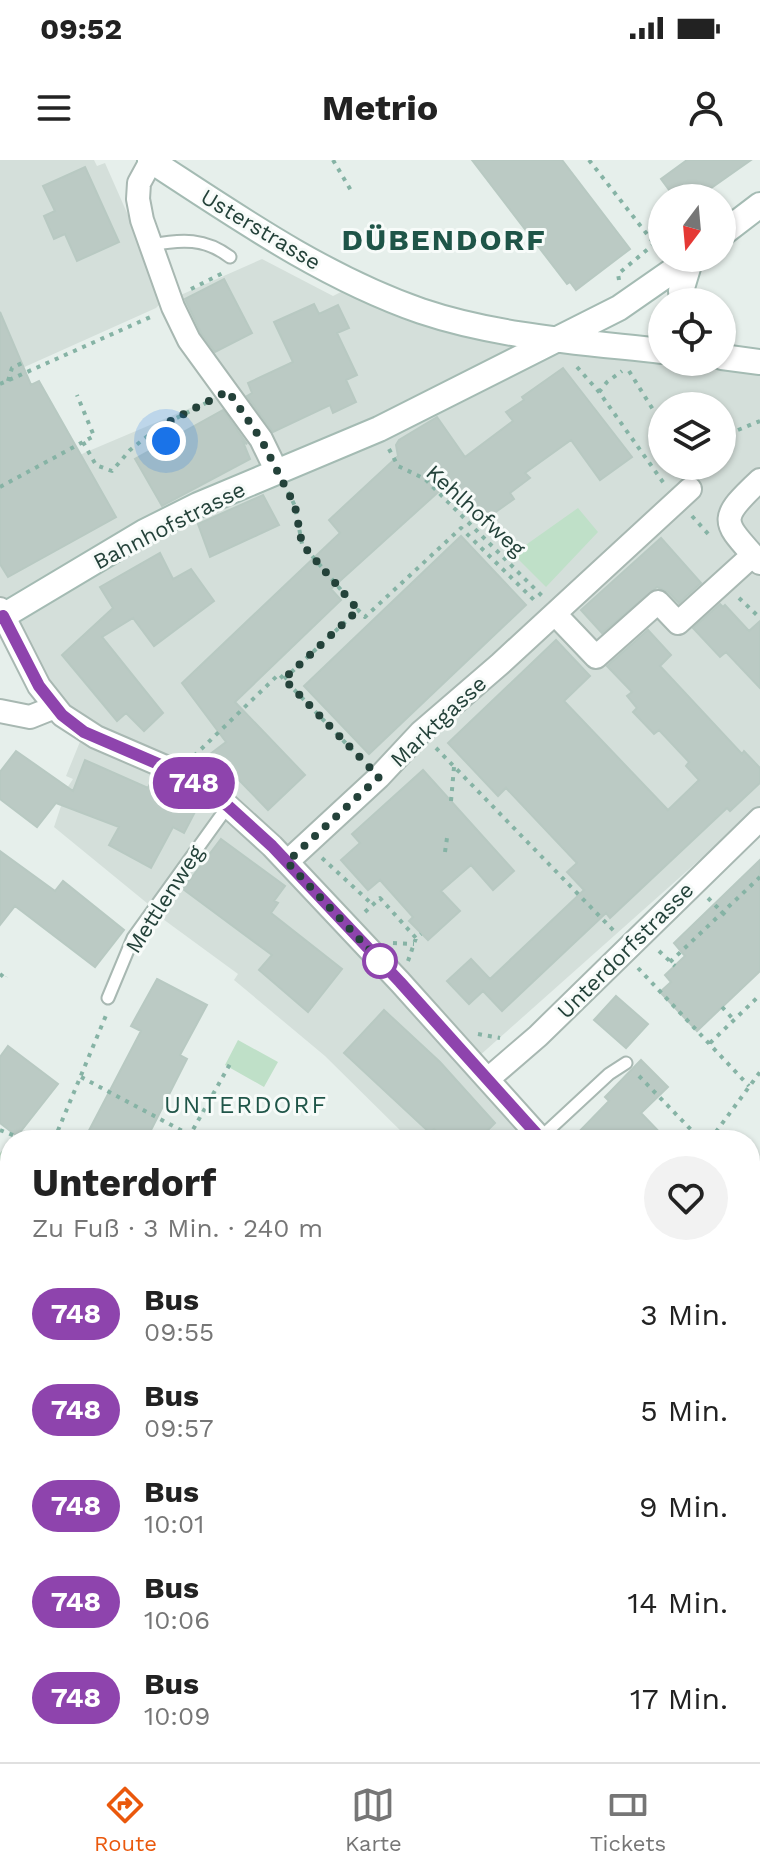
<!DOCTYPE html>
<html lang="de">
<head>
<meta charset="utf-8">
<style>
  body { margin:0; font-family:"Work Sans",sans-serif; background:#f2f2f2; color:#222; height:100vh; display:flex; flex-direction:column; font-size:30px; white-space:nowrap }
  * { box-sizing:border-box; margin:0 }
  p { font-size:26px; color:#767676 }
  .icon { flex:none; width:44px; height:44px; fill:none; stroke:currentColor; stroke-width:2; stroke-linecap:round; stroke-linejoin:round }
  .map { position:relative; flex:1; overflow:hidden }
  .drawer { position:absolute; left:0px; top:970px; width:760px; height:632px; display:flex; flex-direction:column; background:#fff; border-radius:32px 32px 0 0; box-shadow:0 2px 6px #0004 }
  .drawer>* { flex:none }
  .badge { padding:0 16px; border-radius:26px; font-size:28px; line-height:52px }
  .needle { width:52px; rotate:196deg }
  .tools { position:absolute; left:648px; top:24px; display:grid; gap:16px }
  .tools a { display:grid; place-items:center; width:88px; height:88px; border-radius:50%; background:#fff; box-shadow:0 2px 6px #0004; font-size:40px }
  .you { position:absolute; width:40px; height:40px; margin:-20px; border:6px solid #fff; border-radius:50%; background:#1a73e8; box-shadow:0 0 0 12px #1a73e833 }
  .map>.badge { position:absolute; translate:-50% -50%; box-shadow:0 0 0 4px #fff }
  .round { display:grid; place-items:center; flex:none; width:84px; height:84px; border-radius:42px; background:#f2f2f2 }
  .head { display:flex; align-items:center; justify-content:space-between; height:136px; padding:0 32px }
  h1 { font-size:38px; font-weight:700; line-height:60px }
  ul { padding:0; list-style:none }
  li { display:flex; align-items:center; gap:24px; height:96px; padding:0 32px }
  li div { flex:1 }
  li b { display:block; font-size:30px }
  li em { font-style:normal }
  li .badge { min-width:88px; font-weight:700; text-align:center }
  .status { display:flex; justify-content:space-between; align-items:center; height:56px; padding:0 40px; background:#fff; direction:ltr }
  .status svg { height:22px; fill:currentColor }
  header { display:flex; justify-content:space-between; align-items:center; height:104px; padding:0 32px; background:#fff; font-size:36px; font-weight:700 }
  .menu { display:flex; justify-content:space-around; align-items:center; height:112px; border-top:2px solid #e0e0e0; background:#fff; font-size:22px; color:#767676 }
  .menu a { display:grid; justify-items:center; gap:4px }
  .menu .selected { color:#ea580c }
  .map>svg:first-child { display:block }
</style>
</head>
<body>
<div class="status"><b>09:52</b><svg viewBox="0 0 49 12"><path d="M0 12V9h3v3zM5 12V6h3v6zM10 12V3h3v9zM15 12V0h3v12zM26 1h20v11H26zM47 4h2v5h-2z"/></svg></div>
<header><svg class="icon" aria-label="menu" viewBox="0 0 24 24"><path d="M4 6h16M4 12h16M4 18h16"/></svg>Metrio<svg class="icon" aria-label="person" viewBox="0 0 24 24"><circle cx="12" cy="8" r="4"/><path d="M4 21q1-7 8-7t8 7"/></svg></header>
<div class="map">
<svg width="760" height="1602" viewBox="0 0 760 1602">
  <rect width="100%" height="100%" fill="#e6efeb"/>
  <path fill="#d4dfda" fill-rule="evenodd" d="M 0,0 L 94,0 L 97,6 L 105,3 L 135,71 L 160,144 L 156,148 L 0,218 Z
    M 262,99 L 333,136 L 357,124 L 662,202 L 760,202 L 760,646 L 469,905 L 535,980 L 410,980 L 325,896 L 234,820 L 238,814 L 152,751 L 153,748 L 54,667 L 67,628 L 73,619 L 66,616 L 84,572 L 72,564 L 0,449 L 0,341 L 84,293 L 228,232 L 167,141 ZM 662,246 L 722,246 L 722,306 L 662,306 Z"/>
  <path fill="#bfe0c8" d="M 578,348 L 598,372 L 546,427 L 513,394 Z
    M 238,880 L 278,902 L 264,927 L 225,905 Z
    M 10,982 L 10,1098 L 0,1092 L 0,993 Z
    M 750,1193 L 760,1197 L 760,1318 L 750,1318 Z
    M 760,1332 L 760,1443 L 750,1436 L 750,1333 Z"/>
  <path fill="#bbcac4" stroke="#b8c9c2" stroke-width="2" d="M 472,0 L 562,0 L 630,89 L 576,130 L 570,122 L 567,124 Z
    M 687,0 L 751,0 L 697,38 L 675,38 L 661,19 Z
    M 85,7 L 119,82 L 77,101 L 65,74 L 54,79 L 44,56 L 55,51 L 43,26 Z
    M 224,119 L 252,173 L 215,192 L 201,173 L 185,139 Z
    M 314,144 L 319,154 L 338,145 L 349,168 L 337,173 L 357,215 L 346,220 L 356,242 L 333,253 L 330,245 L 273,272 L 247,236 L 252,233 L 248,223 L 293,202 L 274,162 Z
    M 0,152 L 31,225 L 39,221 L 116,357 L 8,417 L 0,404 Z
    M 563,208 L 632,297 L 600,320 L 571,280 L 525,313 L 530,318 L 510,333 L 514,339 L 483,361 L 446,325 L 331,429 L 341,440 L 235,542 L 305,615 L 268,650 L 238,619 L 230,627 L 210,607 L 215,602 L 209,595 L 226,582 L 182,523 L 340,373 L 329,360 L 398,296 L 396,285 L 399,280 L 437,257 L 465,297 L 513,261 L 506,252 L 524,240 L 522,237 Z
    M 223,250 L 247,284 L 243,282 L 250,299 L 162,346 L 135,299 Z
    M 263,335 L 279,365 L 210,397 L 198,364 Z
    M 461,376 L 526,445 L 369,594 L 304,526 Z
    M 661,378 L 701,423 L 679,443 L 668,432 L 657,427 L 602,473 L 581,450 Z
    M 160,393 L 173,419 L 191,409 L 214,441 L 154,486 L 133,458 L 102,477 L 163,553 L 144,571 L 126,553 L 117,561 L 62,495 L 113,448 L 100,427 Z
    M 720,444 L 723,447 L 725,445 L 749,471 L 760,461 L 760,528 L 726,492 L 720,497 L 693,468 Z
    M 648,470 L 671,495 L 660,506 L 742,594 L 744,591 L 760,608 L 760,623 L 730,651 L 727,648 L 610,758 L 606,753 L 502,851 L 483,831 L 469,844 L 447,821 L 471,799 L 490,819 L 584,730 L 567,712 L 577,703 L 506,628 L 498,636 L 448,583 L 556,480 L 590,516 L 564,541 L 668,650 L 699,620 L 686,606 L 689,602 L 659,570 L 654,574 L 633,552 L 637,548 L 627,536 L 632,532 L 607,506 Z
    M 16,591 L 73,631 L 85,600 L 148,628 L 150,624 L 196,650 L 184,673 L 173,667 L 151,708 L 109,685 L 119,667 L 56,643 L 37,667 L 0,639 L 0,612 Z
    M 423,610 L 514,711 L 493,730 L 471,705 L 441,731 L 460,751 L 428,780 L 409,761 L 413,757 L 380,720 L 368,730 L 341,700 L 360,683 L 352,674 Z
    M 221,679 L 285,726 L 274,741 L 278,743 L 271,753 L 342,809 L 308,852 L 259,810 L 272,795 L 183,729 Z
    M 0,691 L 55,731 L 63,721 L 124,770 L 95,807 L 15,746 L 0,765 Z
    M 760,700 L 760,811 L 697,871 L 660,832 L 671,822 L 665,815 L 685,796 L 674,783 Z
    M 157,819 L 207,845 L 180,895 L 187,899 L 146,980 L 84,980 L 141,871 L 131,866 Z
    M 616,836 L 648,864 L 626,888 L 594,860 Z
    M 384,850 L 440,902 L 495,963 L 478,980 L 445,980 L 434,969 L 429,972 L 344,893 Z
    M 8,886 L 58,924 L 17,976 L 0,963 L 0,897 Z
    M 641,900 L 668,927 L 641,953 L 667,980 L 571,980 L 609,941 L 605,937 Z"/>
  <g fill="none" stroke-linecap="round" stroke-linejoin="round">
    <g stroke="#a8b8b2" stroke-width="15">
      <path id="lane" d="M 151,85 C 182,79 205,78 230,97
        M 108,838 L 133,778 L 228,646
        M 540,978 L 609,914 L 626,903
        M 750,1447 L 760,1454"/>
    </g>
    <g stroke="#a8b8b2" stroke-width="26">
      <path id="street" d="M 151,1 L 139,23 L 138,39 L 142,60 L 173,147 L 189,180 L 261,279 L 277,312
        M 760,320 C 716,361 723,361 760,403
        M 0,449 L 39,526 L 62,555 L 96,577 L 177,612 L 228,646 L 272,686 L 400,822 L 542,980
        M 555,454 L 596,497 L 658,442 L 678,463 L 753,395
        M 0,551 L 30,557 L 55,547
        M 287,702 L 379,617 L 421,572 L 500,504 L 690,329
        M 488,919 L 538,876 L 760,659
        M 750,1169 L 760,1173
        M 0,1513 L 10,1528
        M 62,1592 L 70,1602
        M 198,1602 L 207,1592"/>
    </g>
    <g stroke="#a4bbb3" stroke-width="28">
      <path id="secondary" d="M 150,0 C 236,56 323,117 421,151 C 498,177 582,182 662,191
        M 722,74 L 760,45
        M 682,142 L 681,131 L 691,98
        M 722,197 L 760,202
        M 0,458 L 144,372 L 198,345 L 379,269 L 619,148 L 691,98
        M 0,1278 L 10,1277
        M 0,1312 L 10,1311
        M 620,1592 L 636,1602
        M 688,1592 L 704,1602
        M 581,1602 L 589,1592"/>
    </g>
    <path stroke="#86b3a5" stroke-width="4" stroke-dasharray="4 6" stroke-linecap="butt" d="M 333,0 L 353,34
      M 589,0 L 661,92
      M 619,120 L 618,114 L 654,84
      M 191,129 L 223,113
      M 577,207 L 599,232 L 665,325
      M 629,211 L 662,264
      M 8,221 L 12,208 L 22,203
      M 0,224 L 155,155
      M 599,232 L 607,222 L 622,211
      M 159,267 L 206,243
      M 738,270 L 760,261
      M 83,282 L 96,305 L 112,311 L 130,290 L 159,267 L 166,281
      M 389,289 L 398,306 L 425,319 L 542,436
      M 0,327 L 94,276 L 77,235
      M 288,332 L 295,346 L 302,384 L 358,450
      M 692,356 L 710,376
      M 739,438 L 760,458
      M 284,519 L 358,450 L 365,457 L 461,368 L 535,441
      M 436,588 L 614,771
      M 194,596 L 279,514 L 363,601
      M 451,641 L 454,607
      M 445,692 L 447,678
      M 322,698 L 373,745
      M 708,738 L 727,757
      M 365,752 L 380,738 L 416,778 L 421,774
      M 393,783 L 414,784
      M 659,791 L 675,806
      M 408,801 L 416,778
      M 670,802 L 760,717
      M 638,808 L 749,926
      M 0,814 L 6,819 L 7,817
      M 722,847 L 734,860
      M 478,874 L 500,878
      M 710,883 L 760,835
      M 639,916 L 701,980
      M 81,917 L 190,975 L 230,904
      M 0,970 L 25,980
      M 54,980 L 107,853
      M 710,980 L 760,912
      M 0,1068 L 10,1074
      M 0,1165 L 10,1171
      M 750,1324 L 760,1323
      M 750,1402 L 760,1400
      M 750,1497 L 760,1482
      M 750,1572 L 760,1580
      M 750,1590 L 760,1596
      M 732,1592 L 748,1602
      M 505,1602 L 508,1592
      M 517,1602 L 523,1592"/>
    <use href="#lane" stroke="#fff" stroke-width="11"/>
    <use href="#street" stroke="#fff" stroke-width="22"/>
    <use href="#secondary" stroke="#fff" stroke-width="24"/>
  </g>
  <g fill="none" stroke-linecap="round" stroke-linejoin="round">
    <g stroke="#fff" stroke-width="18">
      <path id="line" d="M 0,458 L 3,456 L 39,526 L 62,555 L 84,572 L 177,612 L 228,646 L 272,686 L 400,822 L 542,980"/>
    </g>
    <use href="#line" stroke="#8e44ad" stroke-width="12"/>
    <path stroke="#24423a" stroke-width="8" stroke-dasharray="0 14.4" d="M 166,281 L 159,267 L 228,231 L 261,279 L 295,346 L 302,384 L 358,450 L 284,519 L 379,617 L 287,702 L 380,801"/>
  </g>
  <circle fill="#fff" stroke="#8e44ad" stroke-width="4" cx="380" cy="801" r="16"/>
  <g text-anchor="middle" stroke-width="6" stroke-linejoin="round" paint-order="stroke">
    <g font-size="22" fill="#24423a" stroke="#f7fbf9">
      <text transform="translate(261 69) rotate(31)" y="8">Usterstrasse</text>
      <text transform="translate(476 350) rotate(42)" y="8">Kehlhofweg</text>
      <text transform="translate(169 365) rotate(-27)" y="8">Bahnhofstrasse</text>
      <text transform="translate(438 561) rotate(-43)" y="8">Marktgasse</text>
      <text transform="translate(164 739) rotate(-57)" y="8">Mettlenweg</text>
      <text transform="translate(625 790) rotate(-45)" y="8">Unterdorfstrasse</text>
    </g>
    <g font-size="24" letter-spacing="2" fill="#1f5548" stroke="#f7fbf9">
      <text x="246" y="953">UNTERDORF</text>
    </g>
    <g font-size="30" font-weight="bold" letter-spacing="2" fill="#1f5548" stroke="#f7fbf9">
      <text x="444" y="90">DÜBENDORF</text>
    </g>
  </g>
</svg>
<div class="tools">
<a><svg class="needle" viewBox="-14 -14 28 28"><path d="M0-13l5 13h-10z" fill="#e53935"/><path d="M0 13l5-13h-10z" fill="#767676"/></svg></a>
<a><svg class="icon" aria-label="locate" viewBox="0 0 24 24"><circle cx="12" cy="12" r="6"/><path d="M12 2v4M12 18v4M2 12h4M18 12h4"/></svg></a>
<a><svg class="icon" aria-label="layers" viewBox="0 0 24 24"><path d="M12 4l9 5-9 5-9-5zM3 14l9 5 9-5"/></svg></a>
</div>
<div class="you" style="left:166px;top:281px"></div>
<b class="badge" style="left:194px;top:623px;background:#8e44ad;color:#fff">748</b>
<section class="drawer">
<div class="head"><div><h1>Unterdorf</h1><p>Zu Fuß · 3 Min. · 240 m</p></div><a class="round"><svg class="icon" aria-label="heart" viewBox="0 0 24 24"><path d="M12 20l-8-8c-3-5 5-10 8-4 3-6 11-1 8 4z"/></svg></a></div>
<ul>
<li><span class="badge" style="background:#8e44ad;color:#fff">748</span><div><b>Bus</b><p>09:55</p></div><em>3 Min.</em></li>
<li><span class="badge" style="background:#8e44ad;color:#fff">748</span><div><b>Bus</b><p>09:57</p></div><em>5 Min.</em></li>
<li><span class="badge" style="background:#8e44ad;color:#fff">748</span><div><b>Bus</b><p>10:01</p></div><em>9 Min.</em></li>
<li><span class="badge" style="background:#8e44ad;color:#fff">748</span><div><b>Bus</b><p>10:06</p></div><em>14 Min.</em></li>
<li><span class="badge" style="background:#8e44ad;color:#fff">748</span><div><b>Bus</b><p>10:09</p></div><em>17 Min.</em></li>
</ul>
</section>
</div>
<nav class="menu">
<a class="selected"><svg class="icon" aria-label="directions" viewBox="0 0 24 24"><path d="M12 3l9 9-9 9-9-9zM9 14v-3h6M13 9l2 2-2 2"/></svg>Route</a>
<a><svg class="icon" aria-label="map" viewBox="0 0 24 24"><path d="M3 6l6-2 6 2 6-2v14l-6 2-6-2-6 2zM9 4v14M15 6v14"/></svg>Karte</a>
<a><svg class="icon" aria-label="tickets" viewBox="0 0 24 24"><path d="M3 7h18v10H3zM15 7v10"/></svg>Tickets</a>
</nav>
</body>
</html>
